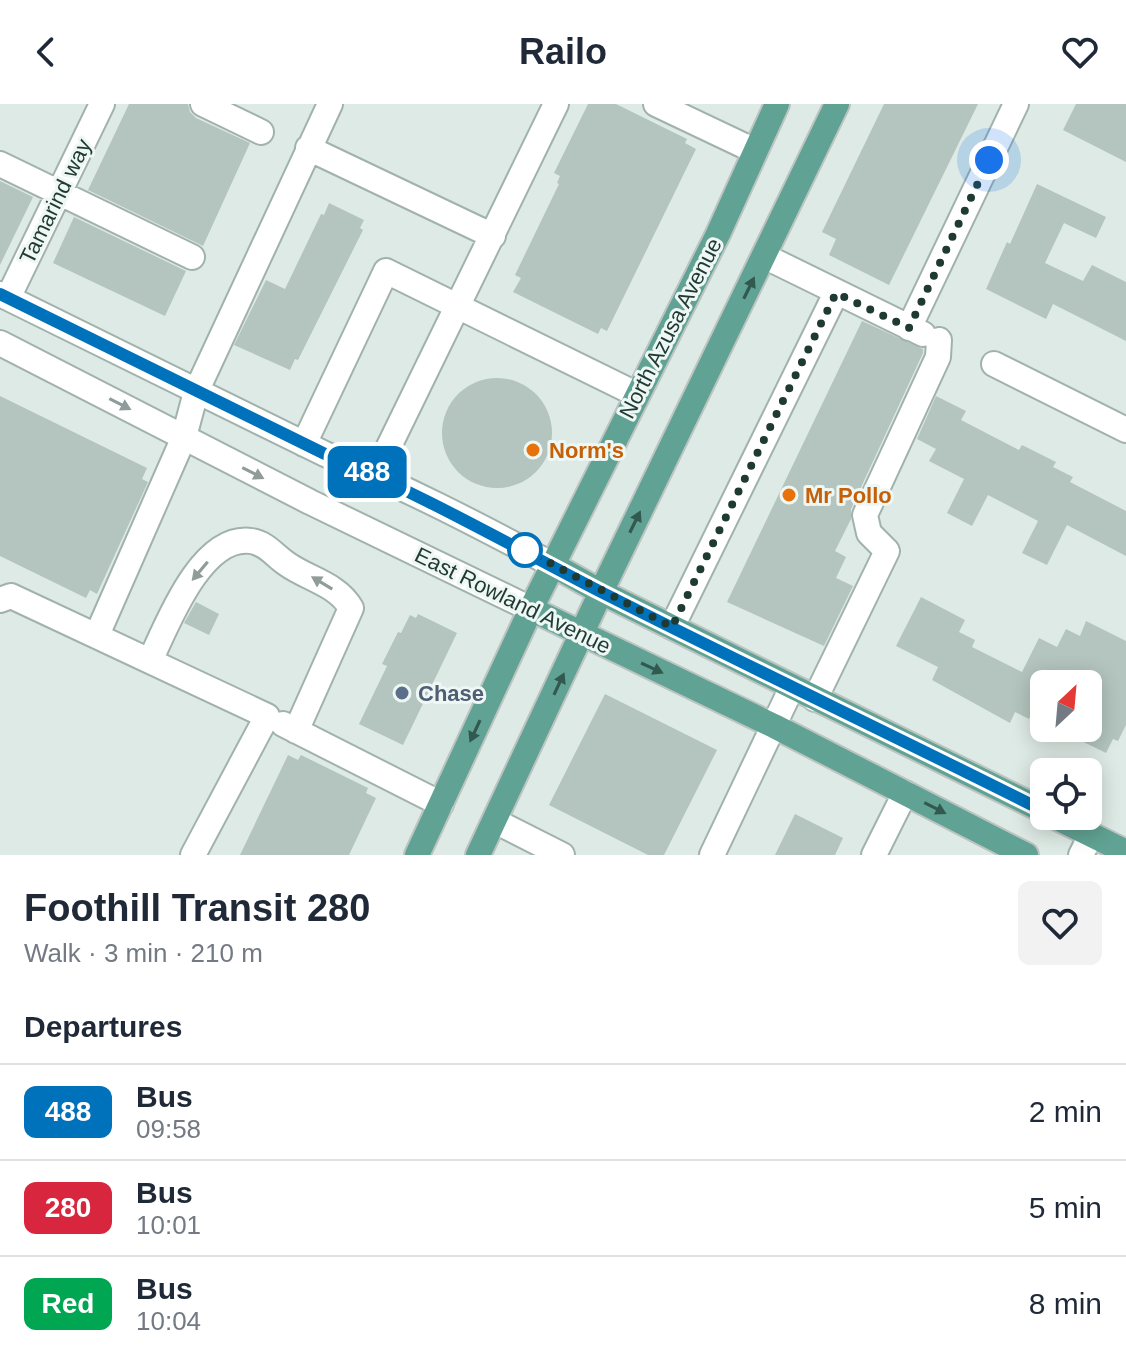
<!DOCTYPE html>
<html lang="en">
<head>
<meta charset="utf-8">
<style>
  body { margin:0; font-family:Helvetica,sans-serif; background:#f2f2f3; color:#1f2937; height:100vh; display:flex; flex-direction:column; font-size:30px; white-space:nowrap }
  * { box-sizing:border-box; margin:0 }
  p { font-size:26px; color:#747a83 }
  .icon { flex:none; width:44px; height:44px; fill:none; stroke:currentColor; stroke-width:2; stroke-linecap:round; stroke-linejoin:round }
  .map { position:relative; height:751px; overflow:hidden }
  .details { display:flex; flex-direction:column; background:#fff; flex:1 }
  .details>* { flex:none }
  .badge { padding:0 16px; border-radius:12px; font-size:28px; line-height:52px }
  .needle { width:52px; rotate:26deg }
  .controls { position:absolute; left:1030px; top:566px; display:grid; gap:16px }
  .controls a { display:grid; place-items:center; width:72px; height:72px; border-radius:12px; background:#fff; box-shadow:0 4px 20px #0003; font-size:40px }
  .you { position:absolute; width:40px; height:40px; margin:-20px; border:6px solid #fff; border-radius:50%; background:#1a73e8; box-shadow:0 0 0 12px #1a73e833 }
  .map>.badge { position:absolute; translate:-50% -50%; box-shadow:0 0 0 4px #fff }
  h2 { padding:0 24px; font-size:30px; line-height:72px }
  .round { display:grid; place-items:center; flex:none; width:84px; height:84px; border-radius:12px; background:#f2f2f3 }
  .overview { display:flex; align-items:center; justify-content:space-between; height:136px; padding:0 24px }
  h1 { font-size:38px; font-weight:700; line-height:60px }
  ul { padding:0; list-style:none }
  li { display:flex; align-items:center; gap:24px; height:96px; padding:0 24px; border-top:2px solid #e0e1e3 }
  li div { flex:1 }
  li b { display:block; font-size:30px }
  li em { font-style:normal }
  li .badge { min-width:88px; font-weight:700; text-align:center }
  header { display:flex; justify-content:space-between; align-items:center; height:104px; padding:0 24px; background:#fff; font-size:36px; font-weight:700 }
  .map>svg:first-child { display:block }
</style>
</head>
<body>
<header><svg class="icon" aria-label="back" viewBox="0 0 24 24"><path d="M15 5l-7 7 7 7"/></svg>Railo<svg class="icon" aria-label="heart" viewBox="0 0 24 24"><path d="M12 20l-8-8c-3-5 5-10 8-4 3-6 11-1 8 4z"/></svg></header>
<div class="map">
<svg width="1126" height="751" viewBox="0 0 1126 751">
  <rect width="100%" height="100%" fill="#deeae5"/>
  <path fill="#b3c5be" d="M 129,0 L 188,0 L 190,8 L 196,14 L 250,39 L 203,142 L 88,86 Z
    M 588,0 L 616,0 L 687,35 L 685,39 L 696,45 L 607,227 L 601,224 L 598,230 L 513,188 L 521,174 L 515,171 L 559,80 L 557,79 L 560,72 L 554,69 Z
    M 884,0 L 978,0 L 889,181 L 829,151 L 836,135 L 822,128 Z
    M 1076,0 L 1126,0 L 1126,58 L 1063,26 Z
    M 0,77 L 33,93 L 0,161 Z
    M 1037,80 L 1106,113 L 1096,134 L 1064,119 L 1045,159 L 1083,177 L 1092,161 L 1126,178 L 1126,237 L 1053,200 L 1046,215 L 986,185 L 1007,138 L 1010,140 Z
    M 329,99 L 364,116 L 360,124 L 363,126 L 298,256 L 295,255 L 290,266 L 234,241 L 266,176 L 285,185 L 321,110 L 324,111 Z
    M 74,113 L 186,167 L 165,212 L 53,159 Z
    M 862,217 L 923,245 L 923,249 L 851,405 L 851,415 L 835,447 L 846,453 L 836,474 L 853,482 L 824,542 L 727,498 Z
    M442 329a55 55 0 1 1 110 0a55 55 0 1 1-110 0Z
    M 0,292 L 147,364 L 142,375 L 148,378 L 97,490 L 90,486 L 86,494 L 0,452 Z
    M 936,292 L 966,307 L 961,316 L 1019,346 L 1022,341 L 1056,358 L 1053,363 L 1073,373 L 1070,378 L 1126,407 L 1126,452 L 1067,421 L 1047,461 L 1022,449 L 1038,417 L 988,391 L 972,422 L 947,409 L 964,375 L 929,357 L 936,345 L 917,335 Z
    M 921,493 L 965,516 L 959,528 L 975,536 L 972,543 L 1022,568 L 1039,534 L 1057,543 L 1066,525 L 1080,532 L 1086,517 L 1126,537 L 1126,621 L 1118,637 L 1113,635 L 1106,649 L 1055,624 L 1088,624 L 1088,580 L 1044,580 L 1029,615 L 1015,608 L 1010,619 L 932,576 L 938,563 L 896,542 Z
    M 196,498 L 219,510 L 209,531 L 184,519 Z
    M 418,510 L 457,529 L 403,641 L 359,620 L 387,562 L 382,560 L 398,528 L 401,529 L 410,511 L 416,514 Z
    M 605,590 L 717,646 L 664,751 L 648,751 L 549,701 Z
    M 288,651 L 298,656 L 301,651 L 368,684 L 366,689 L 376,694 L 349,751 L 240,751 Z
    M 795,710 L 843,734 L 835,751 L 775,751 Z"/>
  <g fill="none" stroke-linecap="round" stroke-linejoin="round">
    <g stroke="#a1b2ac" stroke-width="28">
      <path id="minor" d="M 203,0 L 261,28
        M 656,0 L 755,47
        M 308,44 L 493,132
        M 0,60 L 192,153
        M 764,152 L 923,230
        M 0,190 L 325,350 C 403,382 478,421 553,461
        M 8,194 L 102,0
        M 909,224 L 1016,0
        M 0,239 L 310,398 L 531,505
        M 994,260 L 1126,326
        M 304,340 L 386,167 L 636,290
        M 375,371 L 556,0
        M 0,496 L 11,492 L 267,612 L 193,751
        M 672,523 L 836,189
        M 97,531 L 184,333 L 196,288 L 330,0
        M 150,557 C 167,521 201,430 251,437 C 266,439 275,452 287,460 C 308,475 337,480 351,504 L 296,627
        M 815,595 L 887,447 L 869,429 L 865,411 L 938,253 L 939,236
        M 283,620 L 441,700
        M 495,717 L 562,751
        M 712,751 L 792,583
        M 874,751 L 905,689
        M 1081,751 L 1091,731"/>
    </g>
    <g stroke="#bcc4c2" stroke-width="28">
      <path id="major" d="M 553,461 L 601,488 L 1044,707
        M 531,505 L 774,622 L 1026,751
        M 1053,712 L 1126,748
        M 417,751 L 531,505 L 718,130 L 777,0
        M 478,751 L 601,488 L 837,0"/>
    </g>
    <use href="#minor" stroke="#fff" stroke-width="24"/>
    <use href="#major" stroke="#60a293" stroke-width="24"/>
  </g>
  <defs><path id="oneway-solid" d="M-6-.8H1V-3.2L6.5 0L1 3.2V.8H-6Z" transform="scale(2)"/></defs>
  <g fill="#325950">
    <use href="#oneway-solid" transform="translate(749 184) rotate(-64)"/>
    <use href="#oneway-solid" transform="translate(635 418) rotate(-64)"/>
    <use href="#oneway-solid" transform="translate(652 564) rotate(25)"/>
    <use href="#oneway-solid" transform="translate(559 580) rotate(-65)"/>
    <use href="#oneway-solid" transform="translate(475 627) rotate(115)"/>
    <use href="#oneway-solid" transform="translate(935 704) rotate(27)"/>
  </g>
  <g fill="#8f9c99">
    <use href="#oneway-solid" transform="translate(120 300) rotate(27)"/>
    <use href="#oneway-solid" transform="translate(253 369) rotate(27)"/>
    <use href="#oneway-solid" transform="translate(200 467) rotate(130)"/>
    <use href="#oneway-solid" transform="translate(322 479) rotate(-149)"/>
  </g>
  <g fill="none" stroke-linecap="round" stroke-linejoin="round">
    <g stroke="#fff" stroke-width="18">
      <path id="line" d="M 0,190 L 325,350 C 421,390 510,441 603,489 C 749,563 897,633 1044,707"/>
    </g>
    <use href="#line" stroke="#0072bc" stroke-width="12"/>
    <path stroke="#1f3a33" stroke-width="8" stroke-dasharray="0 14.4" d="M 525,446 L 672,523 L 836,189 L 909,224 L 989,56"/>
  </g>
  <g fill="#e8710a" stroke="#eef7f3" stroke-width="3">
    <circle cx="533" cy="346" r="8"/>
    <circle cx="789" cy="391" r="8"/>
  </g>
  <circle fill="#fff" stroke="#0072bc" stroke-width="4" cx="525" cy="446" r="16"/>
  <circle fill="#5c6f8a" stroke="#eef7f3" stroke-width="3" cx="402" cy="589" r="8"/>
  <g text-anchor="middle" stroke-width="6" stroke-linejoin="round" paint-order="stroke">
    <g font-size="22" fill="#1f3a33" stroke="#eef7f3">
      <text transform="translate(55 97) rotate(-64)" y="8">Tamarind way</text>
      <text transform="translate(670 224) rotate(-63)" y="8">North Azusa Avenue</text>
      <text transform="translate(513 496) rotate(26)" y="8">East Rowland Avenue</text>
    </g>
    <g font-size="22" font-weight="bold" fill="#c56008" stroke="#eef7f3" text-anchor="start">
      <text x="549" y="354">Norm's</text>
      <text x="805" y="399">Mr Pollo</text>
    </g>
    <g font-size="22" font-weight="bold" fill="#4e5e75" stroke="#eef7f3" text-anchor="start">
      <text x="418" y="597">Chase</text>
    </g>
  </g>
</svg>
<div class="controls">
<a><svg class="needle" viewBox="-14 -14 28 28"><path d="M0-13l5 13h-10z" fill="#e53935"/><path d="M0 13l5-13h-10z" fill="#747a83"/></svg></a>
<a><svg class="icon" aria-label="locate" viewBox="0 0 24 24"><circle cx="12" cy="12" r="6"/><path d="M12 2v4M12 18v4M2 12h4M18 12h4"/></svg></a>
</div>
<div class="you" style="left:989px;top:56px"></div>
<b class="badge" style="left:367px;top:368px;background:#0072bc;color:#fff">488</b>
</div>
<section class="details">
<div class="overview"><div><h1>Foothill Transit 280</h1><p>Walk · 3 min · 210 m</p></div><a class="round"><svg class="icon" aria-label="heart" viewBox="0 0 24 24"><path d="M12 20l-8-8c-3-5 5-10 8-4 3-6 11-1 8 4z"/></svg></a></div>
<h2>Departures</h2>
<ul>
<li><span class="badge" style="background:#0072bc;color:#fff">488</span><div><b>Bus</b><p>09:58</p></div><em>2 min</em></li>
<li><span class="badge" style="background:#d7263d;color:#fff">280</span><div><b>Bus</b><p>10:01</p></div><em>5 min</em></li>
<li><span class="badge" style="background:#00a651;color:#fff">Red</span><div><b>Bus</b><p>10:04</p></div><em>8 min</em></li>
</ul>
</section>
</body>
</html>
